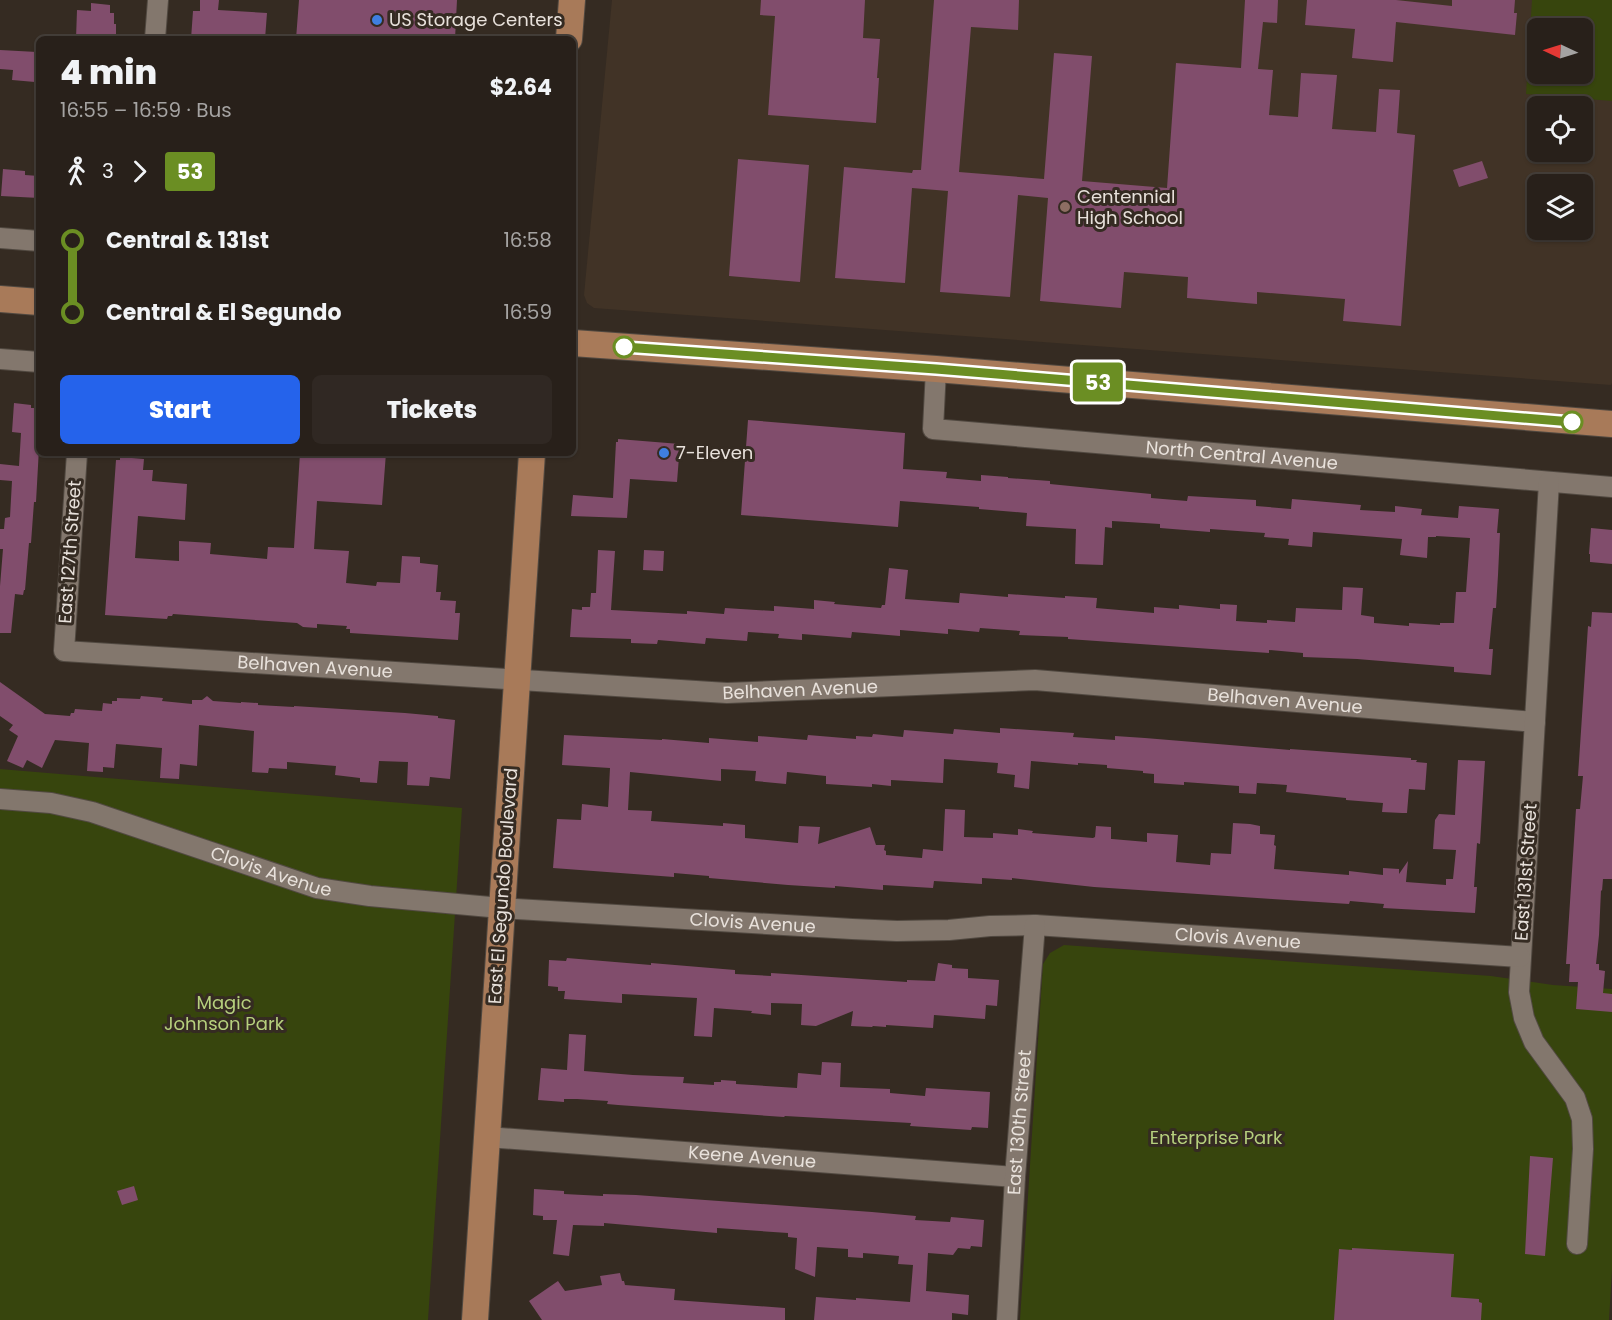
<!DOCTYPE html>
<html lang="en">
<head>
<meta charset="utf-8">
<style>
  body { margin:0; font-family:Poppins,sans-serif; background:#302823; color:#f1f3f6; height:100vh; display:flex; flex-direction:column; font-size:22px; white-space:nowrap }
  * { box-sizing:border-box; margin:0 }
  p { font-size:20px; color:#a5a3a2 }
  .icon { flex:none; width:33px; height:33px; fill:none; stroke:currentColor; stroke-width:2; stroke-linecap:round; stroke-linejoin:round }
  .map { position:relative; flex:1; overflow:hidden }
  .drawer { position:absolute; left:36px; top:36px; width:540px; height:420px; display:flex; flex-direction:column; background:#28201a; border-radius:9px; box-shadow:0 2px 4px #0004,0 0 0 2px #443e39 }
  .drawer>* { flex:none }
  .badge { padding:0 12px; border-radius:4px; font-size:21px; line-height:39px }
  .needle { width:39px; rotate:274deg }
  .fabs { position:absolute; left:1527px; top:18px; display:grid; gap:12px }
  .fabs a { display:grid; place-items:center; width:66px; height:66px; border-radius:9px; background:#28201a; box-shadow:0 2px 4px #0004,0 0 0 2px #443e39; font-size:30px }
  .map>.badge { position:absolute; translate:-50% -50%; box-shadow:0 0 0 3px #fff }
  .legs { display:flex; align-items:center; gap:9px; height:66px; padding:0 24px; font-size:20px }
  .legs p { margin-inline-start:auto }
  .overview { display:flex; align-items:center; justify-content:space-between; height:102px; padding:0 24px }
  h1 { font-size:33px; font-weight:800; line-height:45px }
  .action { display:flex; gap:12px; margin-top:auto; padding:12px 24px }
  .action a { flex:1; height:69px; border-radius:9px; background:#2563eb; color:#fff; font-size:24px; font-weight:800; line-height:69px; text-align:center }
  .action a+a { background:#302823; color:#f1f3f6 }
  ul { padding:0 24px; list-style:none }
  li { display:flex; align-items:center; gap:21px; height:72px; font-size:22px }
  li i { display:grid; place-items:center; width:9px; height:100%; margin:0 8px; background:currentColor }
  li i::after { content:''; width:15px; height:15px; margin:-8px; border:4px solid; border-radius:50%; background:#28201a }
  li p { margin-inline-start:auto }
  li:first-child i { background:linear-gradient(#0000 50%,currentColor 0) }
  li:last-child i { background:linear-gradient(currentColor 50%,#0000 0) }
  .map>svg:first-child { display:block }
</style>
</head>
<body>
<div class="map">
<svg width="1612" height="1320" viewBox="0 0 1612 1320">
  <rect width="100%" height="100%" fill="#352b22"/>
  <path fill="#413326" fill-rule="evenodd" d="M 612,0 L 1612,0 L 1612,383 L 1611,385 L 594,308 L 587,303 L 584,295 ZM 1538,28 L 1582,28 L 1582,74 L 1538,74 ZM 1538,106 L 1582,106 L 1582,152 L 1538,152 ZM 1538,184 L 1582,184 L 1582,230 L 1538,230 Z"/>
  <path fill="#37450d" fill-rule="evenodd" d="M 1532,0 L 1612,0 L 1612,101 L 1526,94 ZM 1538,28 L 1582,28 L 1582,74 L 1538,74 Z
    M 0,769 L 462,808 L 428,1320 L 0,1320 Z
    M 1064,945 L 1491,976 L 1553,985 L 1612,989 L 1612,1270 L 1609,1320 L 1020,1320 L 1043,964 L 1050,953 Z"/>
  <path fill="#814d6c" d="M 200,0 L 219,0 L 218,10 L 267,13 L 265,39 L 191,39 L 193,11 L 200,11 Z
    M 299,0 L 457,0 L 455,39 L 296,39 Z
    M 761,0 L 865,0 L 863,38 L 880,39 L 877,78 L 879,78 L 876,123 L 768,115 L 775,16 L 760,15 Z
    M 934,0 L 1019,0 L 1018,30 L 971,27 L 959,172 L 1044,179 L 1054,53 L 1092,56 L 1082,181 L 1167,188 L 1176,63 L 1241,68 L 1245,0 L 1278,0 L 1277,23 L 1263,22 L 1258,69 L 1273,70 L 1269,115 L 1298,117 L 1301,73 L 1337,75 L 1332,129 L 1376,132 L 1379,89 L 1400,90 L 1397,133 L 1415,135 L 1401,326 L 1343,321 L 1345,299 L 1257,292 L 1257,304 L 1187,298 L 1188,277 L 1124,272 L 1121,308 L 1040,301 L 1048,198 L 1018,195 L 1010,297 L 940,292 L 948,191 L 912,188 L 905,283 L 835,278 L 844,167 L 912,173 L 913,170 L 921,170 Z
    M 1307,0 L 1396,0 L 1452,6 L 1452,0 L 1515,0 L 1514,13 L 1517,13 L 1515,35 L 1396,22 L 1393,62 L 1352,58 L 1355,29 L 1305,25 Z
    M 91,3 L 110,5 L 110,13 L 114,13 L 114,24 L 116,24 L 116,39 L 76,39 L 77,10 L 91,11 Z
    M 0,50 L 37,52 L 35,82 L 12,80 L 13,70 L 0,69 Z
    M 738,159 L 809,165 L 800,282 L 729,276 Z
    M 1482,161 L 1488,178 L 1459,187 L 1453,170 Z
    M 3,169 L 25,171 L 25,175 L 39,176 L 39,198 L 1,196 Z
    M 14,403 L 31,405 L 31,408 L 39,408 L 39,448 L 36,502 L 34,502 L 31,543 L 29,543 L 25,590 L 24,590 L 23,595 L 15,594 L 11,633 L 0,633 L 0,586 L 3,549 L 0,549 L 0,529 L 4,529 L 5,518 L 10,517 L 12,481 L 0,480 L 0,464 L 19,466 L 21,433 L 12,432 Z
    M 748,420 L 905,433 L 903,469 L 947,472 L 946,478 L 981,481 L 981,475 L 1008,477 L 1008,478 L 1050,481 L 1050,484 L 1151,494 L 1151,498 L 1187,501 L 1188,496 L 1256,500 L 1256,506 L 1291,509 L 1292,499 L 1361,505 L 1360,510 L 1395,512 L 1395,506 L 1422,509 L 1421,515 L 1458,518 L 1459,506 L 1499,509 L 1497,533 L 1500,533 L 1498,575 L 1496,608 L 1493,608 L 1489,649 L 1493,649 L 1491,675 L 1454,672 L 1454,667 L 1357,659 L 1303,657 L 1303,653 L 1269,650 L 1269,653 L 1068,639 L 1068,637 L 1019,635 L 1020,631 L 980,628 L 979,632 L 948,629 L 948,634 L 900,630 L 900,636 L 852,632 L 851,638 L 802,634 L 802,640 L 778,638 L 779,634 L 748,632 L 747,641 L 706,638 L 705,644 L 658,640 L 657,644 L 631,643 L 631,639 L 570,637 L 572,609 L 582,610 L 582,607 L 590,607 L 591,593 L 596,593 L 598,550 L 615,551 L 611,610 L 687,614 L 687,611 L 724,614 L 725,608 L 774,611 L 774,606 L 814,609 L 814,600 L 835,602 L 834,604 L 881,608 L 882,605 L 885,605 L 889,568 L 908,570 L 905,599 L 959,603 L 960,593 L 1008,597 L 1008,594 L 1065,598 L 1065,596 L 1097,598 L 1096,608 L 1154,613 L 1154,607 L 1179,609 L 1179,605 L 1220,609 L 1220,604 L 1237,605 L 1236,621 L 1267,623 L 1267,620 L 1295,622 L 1296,608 L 1342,610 L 1343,587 L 1363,588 L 1361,615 L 1374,617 L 1374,623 L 1409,626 L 1409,623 L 1440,625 L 1440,623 L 1454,623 L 1456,592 L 1466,592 L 1470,538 L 1436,536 L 1436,537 L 1428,537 L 1427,558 L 1400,555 L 1402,539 L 1313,532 L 1312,547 L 1288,545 L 1289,539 L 1264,537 L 1265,533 L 1210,529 L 1210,532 L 1160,528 L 1160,524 L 1112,521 L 1112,528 L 1105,527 L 1103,565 L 1075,564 L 1076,529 L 1026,526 L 1027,513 L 979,509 L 979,507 L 900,501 L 898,527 L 741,515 Z
    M 618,439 L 680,444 L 677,482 L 630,479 L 627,518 L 571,516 L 573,495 L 613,498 L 616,442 L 618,442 Z
    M 300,453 L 386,453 L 382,505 L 317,501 L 314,549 L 349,551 L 346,583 L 376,586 L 377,582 L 400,583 L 402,556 L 420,557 L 420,563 L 438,565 L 436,592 L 441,592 L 440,600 L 456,601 L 455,613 L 460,613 L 458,640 L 350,633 L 350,629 L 346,629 L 347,626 L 317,624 L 317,628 L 303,627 L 297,623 L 173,614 L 172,616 L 168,616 L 167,619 L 105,615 L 116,460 L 120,460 L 120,457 L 144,459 L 143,470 L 153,470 L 152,481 L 187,484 L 185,520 L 138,516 L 135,558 L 179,561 L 179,541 L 211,543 L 210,554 L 267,559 L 268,547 L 294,548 Z
    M 1591,528 L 1612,530 L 1612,564 L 1590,562 L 1590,554 L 1589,554 Z
    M 644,550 L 664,551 L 663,571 L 643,570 Z
    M 1592,612 L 1612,613 L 1612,879 L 1603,879 L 1602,891 L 1601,890 L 1599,935 L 1596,964 L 1599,964 L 1599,970 L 1605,971 L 1603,993 L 1612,994 L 1612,1012 L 1576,1009 L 1578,982 L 1569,982 L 1570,964 L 1566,964 L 1576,809 L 1580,809 L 1583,776 L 1578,776 L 1588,626 L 1591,627 Z
    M 0,682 L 45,714 L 70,716 L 71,713 L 74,713 L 75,709 L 102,711 L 103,703 L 112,704 L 112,701 L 117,701 L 117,698 L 140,699 L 141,696 L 163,698 L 162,701 L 192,704 L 192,700 L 202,700 L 207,696 L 213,701 L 241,703 L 241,702 L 258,703 L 258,705 L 294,707 L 294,706 L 405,713 L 438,716 L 438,718 L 455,720 L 450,779 L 430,777 L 429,786 L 407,785 L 408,762 L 379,761 L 377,783 L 360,782 L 360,778 L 335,775 L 336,766 L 287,762 L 287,769 L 269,768 L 268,773 L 252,772 L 254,731 L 199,725 L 197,766 L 180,764 L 179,779 L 160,778 L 162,748 L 128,745 L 116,744 L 114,768 L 103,767 L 103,772 L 87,771 L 89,743 L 55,740 L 42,768 L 27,760 L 23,768 L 7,761 L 18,736 L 9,730 L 13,725 L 0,716 Z
    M 1000,728 L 1074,733 L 1073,737 L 1115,740 L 1115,736 L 1145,738 L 1290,750 L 1290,749 L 1411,758 L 1411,760 L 1417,760 L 1416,762 L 1427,763 L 1425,790 L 1409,789 L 1407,813 L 1402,813 L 1382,812 L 1383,803 L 1346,800 L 1346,798 L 1286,792 L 1287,785 L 1257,783 L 1256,794 L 1239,793 L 1239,786 L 1184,782 L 1184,785 L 1154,783 L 1154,774 L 1143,773 L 1143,771 L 1107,768 L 1107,765 L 1078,763 L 1078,765 L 1031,761 L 1029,789 L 1014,787 L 1015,775 L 997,773 L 998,763 L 944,759 L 943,783 L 891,780 L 891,786 L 872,784 L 872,787 L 826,784 L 826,776 L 787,772 L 786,784 L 755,781 L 756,771 L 721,769 L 721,781 L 630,772 L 628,810 L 652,811 L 651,821 L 723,826 L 723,823 L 745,825 L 745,838 L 798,843 L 799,826 L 820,827 L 818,844 L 870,827 L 876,845 L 885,845 L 884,850 L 886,851 L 886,855 L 922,858 L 923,849 L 943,851 L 945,809 L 965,810 L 964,837 L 993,838 L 993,833 L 1018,835 L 1018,829 L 1033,831 L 1032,833 L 1093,838 L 1095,837 L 1096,826 L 1111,827 L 1111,839 L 1112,839 L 1147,842 L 1147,833 L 1178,835 L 1176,862 L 1210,865 L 1211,853 L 1231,854 L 1233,823 L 1250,824 L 1260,826 L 1260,834 L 1275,835 L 1274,845 L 1276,846 L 1274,869 L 1349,875 L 1349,871 L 1383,875 L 1383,868 L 1399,869 L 1399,874 L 1408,861 L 1406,882 L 1446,885 L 1446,879 L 1453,879 L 1456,850 L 1433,849 L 1435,820 L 1439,814 L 1455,815 L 1458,760 L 1485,761 L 1480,844 L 1477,843 L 1474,887 L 1477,887 L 1475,913 L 1383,908 L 1384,904 L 1350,901 L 1349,904 L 1272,899 L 1094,887 L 1012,878 L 1012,880 L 982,878 L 982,884 L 934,881 L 933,888 L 883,885 L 883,890 L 835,886 L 835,888 L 788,885 L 709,878 L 709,876 L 674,873 L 674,877 L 553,868 L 557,819 L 581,820 L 582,804 L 608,807 L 610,768 L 562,765 L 564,735 L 662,740 L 662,739 L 709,743 L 709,738 L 758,742 L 758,736 L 807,740 L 808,735 L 856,739 L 856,736 L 872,737 L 873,734 L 903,737 L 904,730 L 953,734 L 954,729 L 1000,733 Z
    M 567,958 L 651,965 L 651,963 L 735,970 L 735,974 L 771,976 L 771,973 L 907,982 L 907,980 L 935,981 L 938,963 L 952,965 L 952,968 L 968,969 L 968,978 L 999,980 L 997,1006 L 986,1005 L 985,1019 L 934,1015 L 933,1028 L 886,1025 L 886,1027 L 873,1026 L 872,1027 L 851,1026 L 853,1011 L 816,1026 L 801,1025 L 802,1004 L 771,1003 L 771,1015 L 751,1013 L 752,1011 L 714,1008 L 712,1037 L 694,1036 L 697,998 L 622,994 L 622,1003 L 564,999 L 565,991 L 558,991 L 558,987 L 548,986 L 549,960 L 566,961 Z
    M 569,1034 L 586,1035 L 584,1071 L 633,1075 L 684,1077 L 683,1083 L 714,1085 L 714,1082 L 721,1082 L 721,1080 L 736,1081 L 736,1084 L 797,1088 L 798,1073 L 821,1075 L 822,1062 L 841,1063 L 840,1087 L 890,1089 L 890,1093 L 925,1096 L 926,1088 L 990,1092 L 988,1128 L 972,1127 L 971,1130 L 910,1126 L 911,1123 L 785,1116 L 784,1117 L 618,1105 L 607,1104 L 608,1101 L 577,1099 L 564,1099 L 564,1102 L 538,1100 L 541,1068 L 567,1070 Z
    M 1530,1156 L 1553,1158 L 1545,1256 L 1525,1254 Z
    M 134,1186 L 138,1200 L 122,1205 L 117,1191 Z
    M 534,1189 L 564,1191 L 564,1194 L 603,1196 L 603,1194 L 636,1195 L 872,1212 L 916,1216 L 915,1220 L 950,1222 L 951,1217 L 984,1220 L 982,1247 L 971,1246 L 970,1249 L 958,1248 L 953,1255 L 928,1253 L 926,1291 L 969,1295 L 968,1315 L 952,1313 L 952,1320 L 814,1320 L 816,1297 L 856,1300 L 856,1298 L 910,1302 L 913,1265 L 898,1264 L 899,1256 L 863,1253 L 863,1258 L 848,1257 L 848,1249 L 817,1247 L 815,1277 L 795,1269 L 797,1238 L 788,1237 L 788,1233 L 717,1228 L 717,1233 L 604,1223 L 604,1226 L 573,1225 L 569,1256 L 553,1254 L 557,1220 L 543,1220 L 543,1216 L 533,1215 Z
    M 1352,1248 L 1454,1254 L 1451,1297 L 1479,1299 L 1479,1302 L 1482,1303 L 1481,1320 L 1334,1320 L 1339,1249 L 1352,1250 Z
    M 620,1273 L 622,1281 L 624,1281 L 625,1285 L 675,1289 L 674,1300 L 785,1308 L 785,1320 L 542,1320 L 529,1301 L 558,1281 L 565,1291 L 602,1285 L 600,1276 Z"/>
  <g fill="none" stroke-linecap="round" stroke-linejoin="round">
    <g stroke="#514941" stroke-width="22">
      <g id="minor">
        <path d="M 155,39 L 158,0"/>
        <path d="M 0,238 L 39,241"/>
        <path d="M 0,359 L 39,362"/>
        <path id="s1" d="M 936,369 L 933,429 L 1612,487"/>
        <path id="s2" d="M 77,453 L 64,651 L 727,693 L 1035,680 L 1535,722"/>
        <path d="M 1549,482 L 1519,992 L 1524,1018 L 1534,1042 L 1575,1098 L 1582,1119 L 1583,1149 L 1577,1244"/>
        <path id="s3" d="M 0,799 L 51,803 L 92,812 L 317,888 L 370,896 L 501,908 L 852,929 L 897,931 L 949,930 L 990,926 L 1035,925 L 1520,957"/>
        <path id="s4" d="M 487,1137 L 1015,1177"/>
        <path id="s5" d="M 1007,1320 L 1015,1177 L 1035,925"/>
      </g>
    </g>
    <g stroke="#514941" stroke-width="28">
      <path id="major" d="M 569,39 L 572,0
        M 0,299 L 39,302
        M 573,343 L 936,369 L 1612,424
        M 475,1320 L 532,453"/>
    </g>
    <use href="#minor" stroke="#83776d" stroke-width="20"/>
    <use href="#major" stroke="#a87a59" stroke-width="26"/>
  </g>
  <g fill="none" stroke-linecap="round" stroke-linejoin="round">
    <g stroke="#fff" stroke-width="14">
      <path id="line-1" d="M 624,347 L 936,369 L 1572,422"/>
    </g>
    <use href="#line-1" stroke="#6b8e23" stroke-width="9"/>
  </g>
  <g fill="#3f7fe0" stroke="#352b22" stroke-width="2">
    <circle cx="377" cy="20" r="6"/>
    <circle cx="664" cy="453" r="6"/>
  </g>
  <circle fill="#8d6e63" stroke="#352b22" stroke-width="2" cx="1065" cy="207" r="6"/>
  <g fill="#fff" stroke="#6b8e23" stroke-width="3">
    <circle cx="624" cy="347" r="10"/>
    <circle cx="1572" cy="422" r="10"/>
  </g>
  <g text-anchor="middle" stroke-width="6" stroke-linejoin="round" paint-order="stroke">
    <g font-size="18" fill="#e8e1db" stroke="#352b22" text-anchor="start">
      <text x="389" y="26">US Storage Centers</text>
      <text x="1077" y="203">Centennial<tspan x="1077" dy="21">High School</tspan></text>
      <text x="676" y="459">7-Eleven</text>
    </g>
    <g font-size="18" fill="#e8e1db" stroke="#352b22">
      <text dy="6" stroke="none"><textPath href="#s1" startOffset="370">North Central Avenue</textPath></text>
      <text transform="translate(70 552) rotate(-86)" y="6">East 127th Street</text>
      <text dy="6" stroke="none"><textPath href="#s2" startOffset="450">Belhaven Avenue</textPath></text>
      <text dy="6" stroke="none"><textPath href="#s2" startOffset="936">Belhaven Avenue</textPath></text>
      <text dy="6" stroke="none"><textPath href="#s2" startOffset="1422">Belhaven Avenue</textPath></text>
      <text dy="6" stroke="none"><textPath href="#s3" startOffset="282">Clovis Avenue</textPath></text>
      <text transform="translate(1526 872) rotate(-86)" y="6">East 131st Street</text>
      <text transform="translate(503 886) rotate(-86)" y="6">East El Segundo Boulevard</text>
      <text dy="6" stroke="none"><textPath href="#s3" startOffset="768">Clovis Avenue</textPath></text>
      <text dy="6" stroke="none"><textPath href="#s3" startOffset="1254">Clovis Avenue</textPath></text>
      <text dy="6" stroke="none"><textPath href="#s5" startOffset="198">East 130th Street</textPath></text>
      <text dy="6" stroke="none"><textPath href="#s4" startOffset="266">Keene Avenue</textPath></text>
    </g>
    <g font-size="18" fill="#b6d07d" stroke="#352b22">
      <text x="224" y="1009">Magic<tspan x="224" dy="21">Johnson Park</tspan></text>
      <text x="1216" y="1144">Enterprise Park</text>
    </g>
  </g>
</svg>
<div class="fabs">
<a><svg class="needle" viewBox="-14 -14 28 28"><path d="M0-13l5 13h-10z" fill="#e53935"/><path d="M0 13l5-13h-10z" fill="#a5a3a2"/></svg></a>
<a><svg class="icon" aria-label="locate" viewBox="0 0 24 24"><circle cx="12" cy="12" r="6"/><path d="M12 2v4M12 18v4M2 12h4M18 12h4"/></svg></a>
<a><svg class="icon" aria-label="layers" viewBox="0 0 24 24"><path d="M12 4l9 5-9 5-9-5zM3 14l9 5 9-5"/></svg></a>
</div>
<b class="badge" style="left:1098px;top:382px;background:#6b8e23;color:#fff">53</b>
<section class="drawer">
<div class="overview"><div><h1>4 min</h1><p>16:55 – 16:59 · Bus</p></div><b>$2.64</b></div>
<div class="legs"><svg class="icon" aria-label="walk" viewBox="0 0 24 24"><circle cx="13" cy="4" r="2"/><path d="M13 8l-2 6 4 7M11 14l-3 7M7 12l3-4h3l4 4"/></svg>3<svg class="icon" aria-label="forward" viewBox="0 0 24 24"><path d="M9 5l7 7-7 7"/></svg><b class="badge" style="background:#6b8e23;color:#fff">53</b></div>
<ul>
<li><i style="color:#6b8e23"></i><b>Central &amp; 131st</b><p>16:58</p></li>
<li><i style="color:#6b8e23"></i><b>Central &amp; El Segundo</b><p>16:59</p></li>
</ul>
<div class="action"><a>Start</a><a>Tickets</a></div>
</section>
</div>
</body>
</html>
